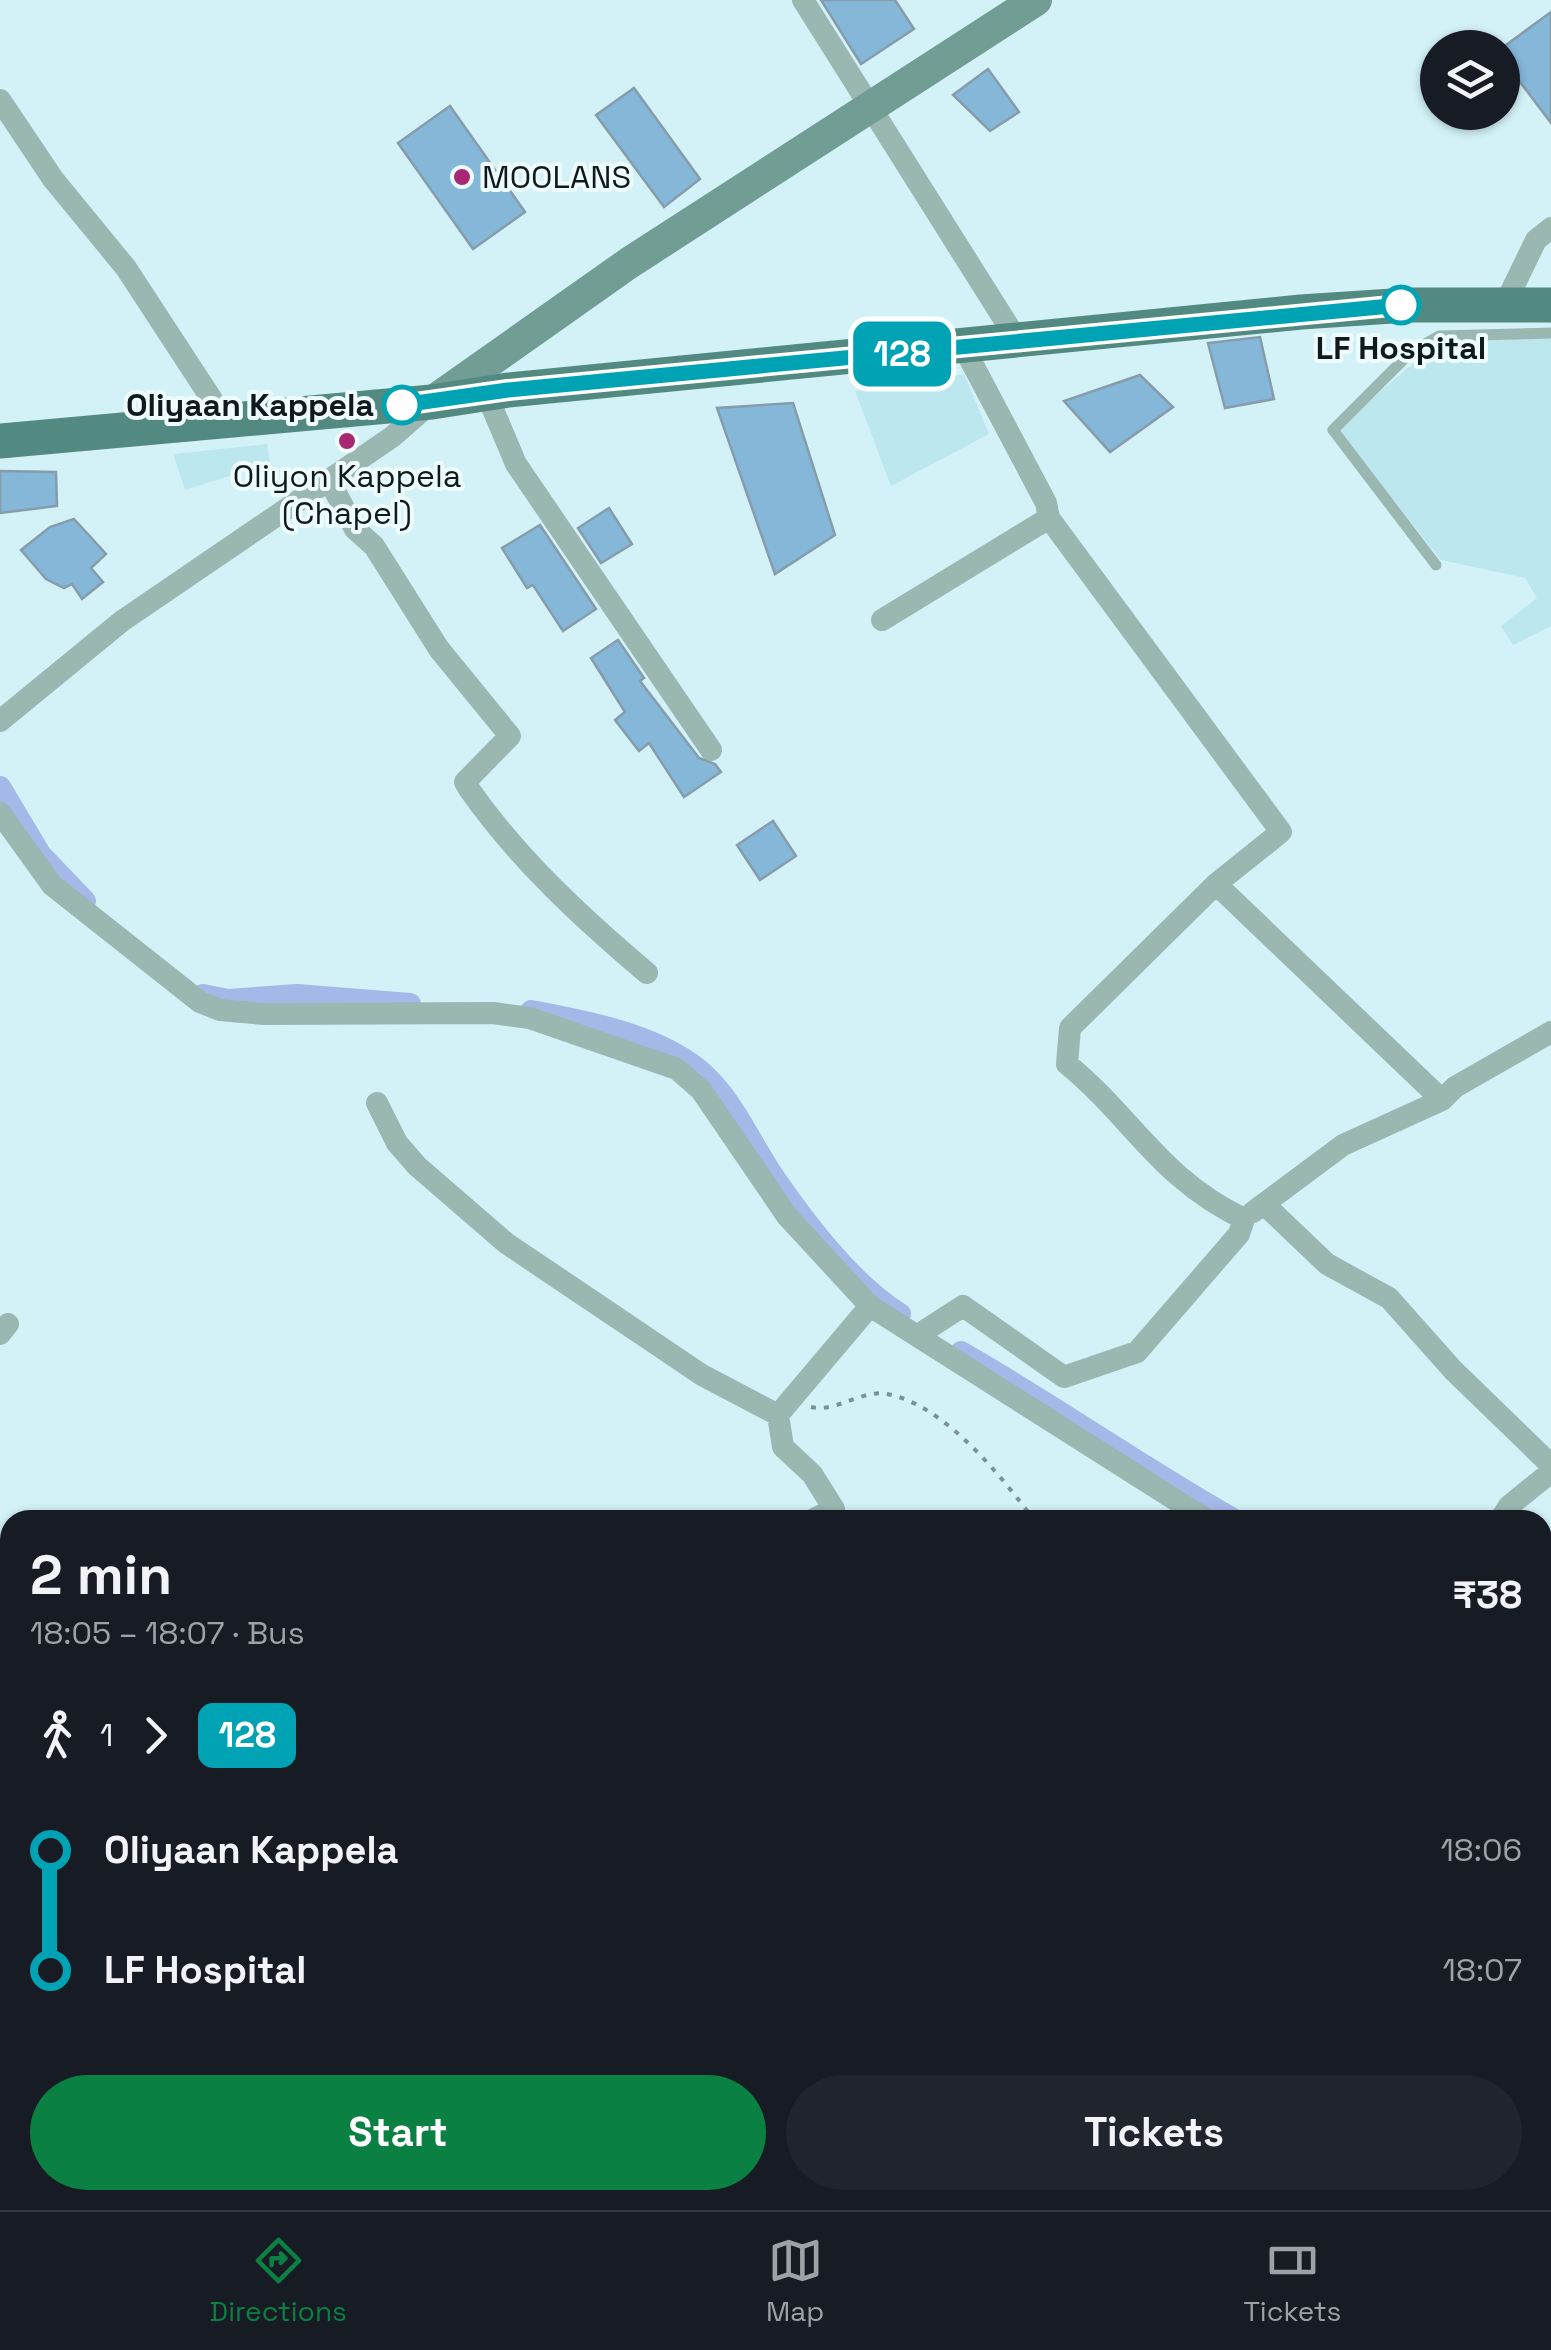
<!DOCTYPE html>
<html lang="en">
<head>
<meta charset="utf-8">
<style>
  body { margin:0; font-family:"Space Grotesk",sans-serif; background:#20242c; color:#f1f3f6; height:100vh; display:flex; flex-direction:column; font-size:38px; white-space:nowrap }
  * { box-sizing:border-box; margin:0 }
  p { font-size:32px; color:#9ea1a6 }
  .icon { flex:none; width:55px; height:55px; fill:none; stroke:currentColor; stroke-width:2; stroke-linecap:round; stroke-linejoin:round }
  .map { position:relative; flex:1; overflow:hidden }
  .panel { position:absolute; left:0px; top:1510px; width:1552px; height:700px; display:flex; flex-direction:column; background:#171b24; border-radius:30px 30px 0 0; box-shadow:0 2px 8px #0004 }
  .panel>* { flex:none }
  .badge { padding:0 20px; border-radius:15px; font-size:35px; line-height:65px }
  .tools { position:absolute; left:1420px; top:30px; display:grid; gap:20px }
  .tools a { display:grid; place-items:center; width:100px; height:100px; border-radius:50%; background:#171b24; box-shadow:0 2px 8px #0004; font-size:50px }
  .map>.badge { position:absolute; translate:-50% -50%; box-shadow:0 0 0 5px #fff }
  .legs { display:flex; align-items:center; gap:15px; height:110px; padding:0 30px; font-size:32px }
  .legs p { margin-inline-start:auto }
  .overview { display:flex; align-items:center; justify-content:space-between; height:170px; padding:0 30px }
  h1 { font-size:55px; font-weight:700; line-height:75px }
  .primary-button { display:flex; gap:20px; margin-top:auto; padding:20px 30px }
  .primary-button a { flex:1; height:115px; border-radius:60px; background:#0b8043; color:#fff; font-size:40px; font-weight:700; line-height:115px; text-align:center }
  .primary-button a+a { background:#20242c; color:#f1f3f6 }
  ul { padding:0 30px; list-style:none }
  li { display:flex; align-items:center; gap:35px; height:120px; font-size:38px }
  li i { display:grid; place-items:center; width:15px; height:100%; margin:0 12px; background:currentColor }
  li i::after { content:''; width:25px; height:25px; margin:-12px; border:8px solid; border-radius:50%; background:#171b24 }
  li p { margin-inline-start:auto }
  li:first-child i { background:linear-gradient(#0000 50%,currentColor 0) }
  li:last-child i { background:linear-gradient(currentColor 50%,#0000 0) }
  .tabs { display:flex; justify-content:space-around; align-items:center; height:140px; border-top:2px solid #363941; background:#171b24; font-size:28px; color:#9ea1a6 }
  .tabs a { display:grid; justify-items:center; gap:5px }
  .tabs .active { color:#0b8043 }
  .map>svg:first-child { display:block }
</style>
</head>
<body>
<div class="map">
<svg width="1551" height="2210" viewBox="0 0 1551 2210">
  <rect width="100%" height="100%" fill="#d3f2f8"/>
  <path fill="#bde7ef" d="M 1551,338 L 1551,626 L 1513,645 L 1501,626 L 1537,598 L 1525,578 L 1441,560 L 1337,429 L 1439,341 Z
    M 964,374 L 989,434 L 891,486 L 855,391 Z
    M 267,444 L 270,463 L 185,490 L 173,454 Z"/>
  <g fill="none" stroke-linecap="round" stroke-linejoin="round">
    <path stroke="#a5b9e9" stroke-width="6" d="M 0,1993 L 10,1991
      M 514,2200 L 517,2210"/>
    <path stroke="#a5b9e9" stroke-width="22" d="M 0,787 L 40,854 L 85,901
      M 203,995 L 228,1000 L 297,995 L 410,1004
      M 531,1011 C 583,1021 639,1031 684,1059 C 729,1086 747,1139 776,1180 C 808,1226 852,1284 900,1314
      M 961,1352 C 1054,1405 1141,1467 1235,1520
      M 1542,1668 L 1551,1675"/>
  </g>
  <path fill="#85b7d9" stroke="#869cab" stroke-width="2.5" d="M 821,0 L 895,0 L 914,29 L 861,64 Z
    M 1551,12 L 1551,123 L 1502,58 L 1502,48 Z
    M 988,69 L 1019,112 L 990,131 L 953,95 Z
    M 634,88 L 700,179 L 664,207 L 596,115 Z
    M 450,106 L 525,212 L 473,249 L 398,143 Z
    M 1260,337 L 1274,399 L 1225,408 L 1208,343 Z
    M 1140,375 L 1173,407 L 1110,452 L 1064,401 Z
    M 793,403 L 835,535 L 775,574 L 717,408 Z
    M 0,471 L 56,472 L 57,506 L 0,513 Z
    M 609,508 L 632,544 L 601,563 L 578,528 Z
    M 74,519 L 106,554 L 91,568 L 103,582 L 82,599 L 72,584 L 64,588 L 46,579 L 21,550 L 50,527 Z
    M 540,525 L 596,609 L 563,631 L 533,585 L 527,588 L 502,548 Z
    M 618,640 L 644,678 L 640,681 L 699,758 L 715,764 L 721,772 L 684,797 L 649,743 L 639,751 L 615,720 L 625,712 L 591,658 Z
    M 773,821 L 796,856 L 760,880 L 737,845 Z"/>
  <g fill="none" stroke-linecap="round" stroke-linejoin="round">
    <path stroke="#7b9196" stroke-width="4" stroke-dasharray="5 8" stroke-linecap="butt" d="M 811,1407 C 835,1413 863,1389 887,1394 C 945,1405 1001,1476 1034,1520"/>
    <path stroke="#9ab7b1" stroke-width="11" d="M 1436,565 L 1333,430 L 1411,352 L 1439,336 L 1551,333"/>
    <path stroke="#9ab7b1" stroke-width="22" d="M 803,0 L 1019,343
      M 0,100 L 53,179 L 126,268 L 224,418
      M 1506,302 L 1536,240 L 1551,228
      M 964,348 L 1046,503 L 1049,518 L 1281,832 L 1216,884
      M 486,393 L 516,464 L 711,750
      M 329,480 L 355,529 L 374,546 L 439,649 L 510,736 L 465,782 L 469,789 C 518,859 582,918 647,973
      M 882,620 L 1049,518
      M 0,721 L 122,621 L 392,437 L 431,403
      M 0,813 L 52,885 L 200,1002 L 220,1010 L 264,1014 L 493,1013 L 530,1018 L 677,1069 L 701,1090 L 787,1216 L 870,1306 L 1207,1520
      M 377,1103 L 397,1143 L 417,1166 L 506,1243 L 702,1375 L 778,1415
      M 1264,1204 L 1327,1264 L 1389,1298 L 1453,1370 L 1551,1465
      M 1253,1212 L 1343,1145 L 1442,1100
      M 0,1334 L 8,1324
      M 918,1335 L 963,1306 L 1064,1377 L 1137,1352 L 1239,1234 L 1244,1219 C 1160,1179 1133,1118 1067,1064 L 1070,1028 L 1216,884 L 1442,1100 L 1455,1087 L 1551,1032
      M 812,1520 L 834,1509 L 812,1474 L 783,1447 L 778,1415 L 870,1306
      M 1500,1520 L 1509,1506 L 1551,1472
      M 1542,1684 L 1551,1691
      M 1542,1850 L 1551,1862
      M 1542,2076 L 1551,2069
      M 1440,2200 L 1448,2210
      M 1383,2210 L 1392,2200"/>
    <path stroke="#719d95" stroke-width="32" d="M 432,402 L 629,263 L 1036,0"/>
    <path stroke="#528a81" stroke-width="35" d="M 0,441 L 432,402 L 508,390 L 1301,312 L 1408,305 L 1551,305"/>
  </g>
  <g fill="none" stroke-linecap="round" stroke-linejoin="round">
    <g stroke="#fff" stroke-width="22">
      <path id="line-1" d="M 402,405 L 508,390 L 1401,305"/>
    </g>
    <use href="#line-1" stroke="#00a3b4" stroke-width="15"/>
  </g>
  <g fill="#a92773" stroke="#effcfe" stroke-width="4">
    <circle cx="462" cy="177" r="10"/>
    <circle cx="347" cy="441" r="10"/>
  </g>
  <g fill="#fff" stroke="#00a3b4" stroke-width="5">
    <circle cx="1401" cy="305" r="18"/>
    <circle cx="402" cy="405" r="18"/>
  </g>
  <g text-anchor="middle" stroke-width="8" stroke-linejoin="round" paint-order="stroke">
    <g font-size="32" fill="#0f1a1d" stroke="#effcfe" text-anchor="start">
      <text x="482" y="188">MOOLANS</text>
      <text x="347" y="487" text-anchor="middle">Oliyon Kappela<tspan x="347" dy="37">(Chapel)</tspan></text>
    </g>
    <g font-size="32" font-weight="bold" fill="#0f1a1d" stroke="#effcfe">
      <text x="1401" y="359">LF Hospital</text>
      <text x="374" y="416" text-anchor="end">Oliyaan Kappela</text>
    </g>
  </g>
</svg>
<div class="tools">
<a><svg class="icon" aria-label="layers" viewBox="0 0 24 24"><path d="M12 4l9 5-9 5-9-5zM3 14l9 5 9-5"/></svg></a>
</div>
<b class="badge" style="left:902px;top:354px;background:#00a3b4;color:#fff">128</b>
<section class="panel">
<div class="overview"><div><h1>2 min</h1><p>18:05 – 18:07 · Bus</p></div><b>₹38</b></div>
<div class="legs"><svg class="icon" aria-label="walk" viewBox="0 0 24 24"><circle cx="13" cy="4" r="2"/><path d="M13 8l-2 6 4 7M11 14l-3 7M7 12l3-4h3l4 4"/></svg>1<svg class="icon" aria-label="forward" viewBox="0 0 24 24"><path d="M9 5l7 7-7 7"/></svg><b class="badge" style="background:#00a3b4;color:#fff">128</b></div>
<ul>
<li><i style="color:#00a3b4"></i><b>Oliyaan Kappela</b><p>18:06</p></li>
<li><i style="color:#00a3b4"></i><b>LF Hospital</b><p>18:07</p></li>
</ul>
<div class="primary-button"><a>Start</a><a>Tickets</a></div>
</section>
</div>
<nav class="tabs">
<a class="active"><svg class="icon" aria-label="directions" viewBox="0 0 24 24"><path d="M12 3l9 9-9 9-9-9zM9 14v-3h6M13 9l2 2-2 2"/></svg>Directions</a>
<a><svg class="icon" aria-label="map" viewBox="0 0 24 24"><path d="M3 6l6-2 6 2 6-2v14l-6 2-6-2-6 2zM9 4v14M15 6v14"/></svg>Map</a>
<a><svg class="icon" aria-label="tickets" viewBox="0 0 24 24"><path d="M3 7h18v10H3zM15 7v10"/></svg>Tickets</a>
</nav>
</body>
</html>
